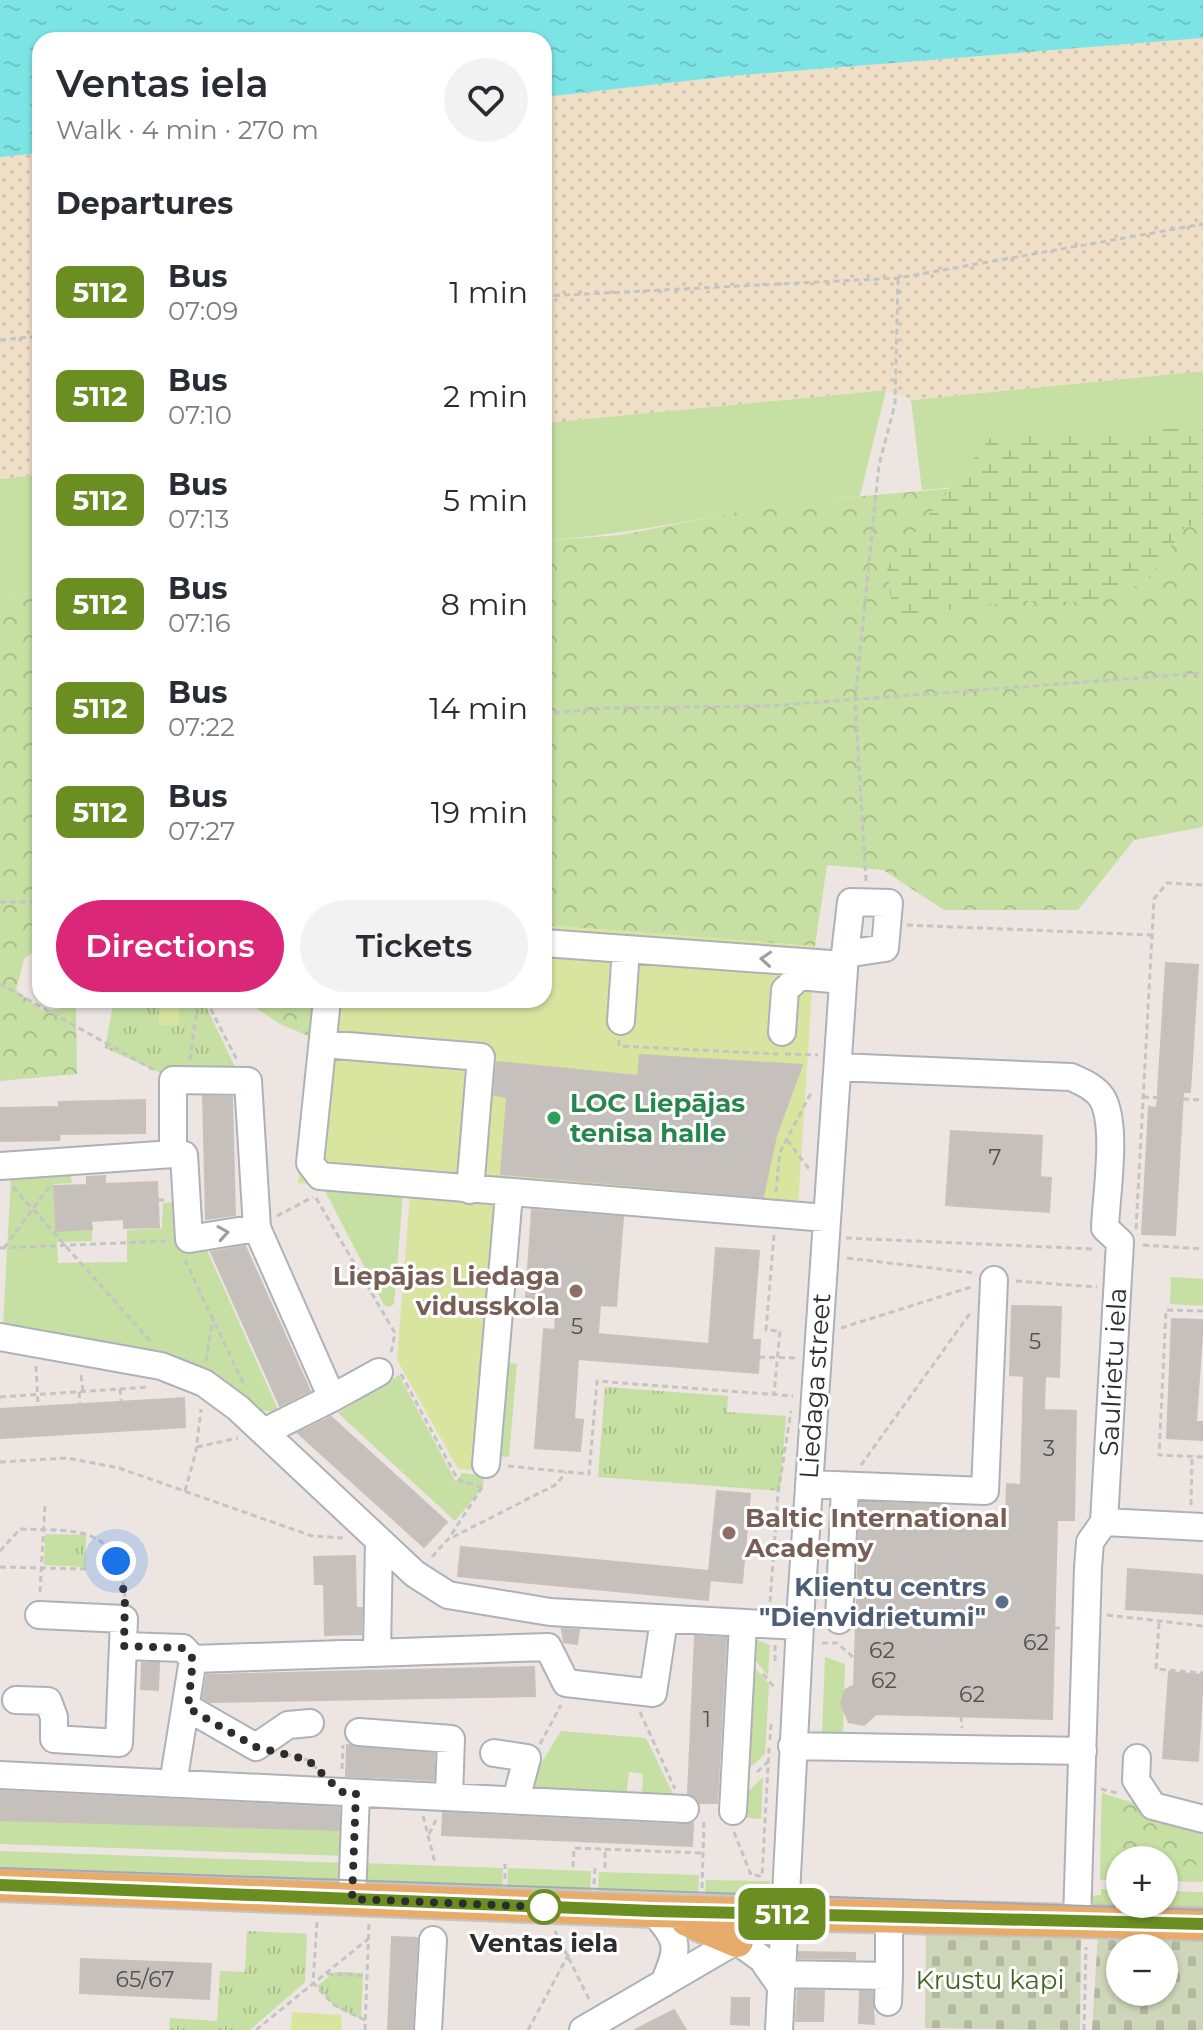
<!DOCTYPE html>
<html lang="en">
<head>
<meta charset="utf-8">
<style>
  body { margin:0; font-family:Montserrat,sans-serif; background:#f2f2f3; color:#2b2b33; height:100vh; display:flex; flex-direction:column; font-size:30px; white-space:nowrap }
  * { box-sizing:border-box; margin:0 }
  p { font-size:26px; color:#7c7c81 }
  .icon { flex:none; width:44px; height:44px; fill:none; stroke:currentColor; stroke-width:2; stroke-linecap:round; stroke-linejoin:round }
  .map { position:relative; flex:1; overflow:hidden }
  .details { position:absolute; left:32px; top:32px; width:520px; height:976px; display:flex; flex-direction:column; background:#fff; border-radius:24px; box-shadow:0 2px 6px #0004 }
  .details>* { flex:none }
  .badge { padding:0 16px; border-radius:12px; font-size:28px; line-height:52px }
  .buttons { position:absolute; left:1106px; top:1846px; display:grid; gap:16px }
  .buttons a { display:grid; place-items:center; width:72px; height:72px; border-radius:50%; background:#fff; box-shadow:0 2px 6px #0004; font-size:40px }
  .you { position:absolute; width:40px; height:40px; margin:-20px; border:6px solid #fff; border-radius:50%; background:#1a73e8; box-shadow:0 0 0 12px #1a73e833 }
  .map>.badge { position:absolute; translate:-50% -50%; box-shadow:0 0 0 4px #fff }
  h2 { padding:0 24px; font-size:30px; line-height:72px }
  .round { display:grid; place-items:center; flex:none; width:84px; height:84px; border-radius:42px; background:#f2f2f3 }
  .summary { display:flex; align-items:center; justify-content:space-between; height:136px; padding:0 24px }
  h1 { font-size:38px; font-weight:600; line-height:60px }
  .action { display:flex; gap:16px; margin-top:auto; padding:16px 24px }
  .action a { flex:1; height:92px; border-radius:48px; background:#db2777; color:#fff; font-size:32px; font-weight:600; line-height:92px; text-align:center }
  .action a+a { background:#f2f2f3; color:#2b2b33 }
  ul { padding:0; list-style:none }
  li { display:flex; align-items:center; gap:24px; height:104px; padding:0 24px }
  li div { flex:1 }
  li b { display:block; font-size:30px }
  li em { font-style:normal }
  li .badge { min-width:88px; font-weight:700; text-align:center }
  .map>svg:first-child { display:block }
</style>
</head>
<body>
<div class="map">
<svg width="1203" height="2030" viewBox="0 0 1203 2030">
  <defs>
    <pattern id="forest-crowns" width="20" height="18" patternUnits="userSpaceOnUse" patternTransform="scale(2)"><rect width="20" height="18" fill="#c6dfa2"/><path d="M2 6a3 3 0 1 1 6 0M12 15a3 3 0 1 1 6 0" fill="none" stroke="#aac08c"/></pattern>
    <pattern id="wetland-marsh" width="20" height="14" patternUnits="userSpaceOnUse" patternTransform="scale(2)"><rect width="20" height="14" fill="#c6dfa2"/><path d="M1 5h8M5 5V1M11 12h8M15 12V8" fill="none" stroke="#aac08c"/></pattern>
    <pattern id="sand-dots" width="8" height="8" patternUnits="userSpaceOnUse" patternTransform="scale(2)"><rect width="8" height="8" fill="#efdfc7"/><path d="M2 2h.1M6 6h.1" fill="none" stroke="#cdc0ab" stroke-width="1.8" stroke-linecap="round"/></pattern>
    <pattern id="cemetery-stones" width="16" height="16" patternUnits="userSpaceOnUse" patternTransform="scale(2)"><rect width="16" height="16" fill="#ced6b9"/><path d="M2 7V4a2 2 0 0 1 4 0v3zM10 15v-3a2 2 0 0 1 4 0v3z" fill="#b1b89f"/></pattern>
    <pattern id="park-tufts" width="24" height="20" patternUnits="userSpaceOnUse" patternTransform="scale(2)"><rect width="24" height="20" fill="#c6dfa2"/><path d="M3 7l-1-3M5 7V3M7 7l1-3M15 17l-1-3M17 17v-4M19 17l1-3" fill="none" stroke="#aac08c"/></pattern>
    <pattern id="water-ripples" width="26" height="14" patternUnits="userSpaceOnUse" patternTransform="scale(2)"><rect width="26" height="14" fill="#7de4e6"/><path d="M2 4q2-2 4 0t4 0M15 11q2-2 4 0t4 0" fill="none" stroke="#6cc4c6"/></pattern>
  </defs>
  <rect width="100%" height="100%" fill="#ede5e1"/>
  <path fill="#c6dfa2" d="M 1203,371 L 1203,466 L 922,490 L 911,400 Z
    M 886,390 L 860,496 C 754,505 651,533 544,541 L 544,423 Z
    M 40,474 L 40,593 L 0,595 L 0,479 Z
    M 70,1171 L 72,1183 L 53,1184 L 55,1231 L 92,1230 L 92,1241 L 57,1242 L 58,1263 L 127,1262 L 127,1230 L 162,1228 L 163,1203 L 172,1202 L 175,1244 L 206,1248 L 279,1412 L 247,1409 L 214,1380 L 3,1327 L 11,1176 Z
    M 323,1187 L 403,1194 L 394,1304 L 389,1307 L 384,1305 Z
    M 503,1362 L 517,1364 L 509,1457 L 495,1456 Z
    M 399,1375 L 456,1482 L 462,1473 L 484,1476 L 483,1487 L 455,1521 L 338,1413 Z
    M 746,1636 L 770,1645 L 768,1676 L 746,1649 Z
    M 745,1656 L 769,1684 L 765,1754 L 742,1775 Z
    M 825,1657 L 845,1664 L 843,1735 L 822,1735 Z
    M 561,1731 L 646,1738 L 676,1800 L 642,1798 L 643,1774 L 629,1772 L 626,1797 L 524,1791 Z
    M 763,1777 L 761,1819 L 737,1817 L 738,1801 Z
    M 1101,1819 L 1117,1826 L 1113,1855 L 1120,1869 L 1120,1880 L 1100,1880 Z
    M 0,1820 L 340,1830 L 348,1830 L 346,1856 L 0,1844 Z
    M 0,1851 L 346,1863 L 340,1884 L 0,1875 Z
    M 1162,1852 L 1172,1867 L 1203,1864 L 1203,1882 L 1164,1881 L 1164,1860 L 1148,1860 Z
    M 360,1863 L 503,1868 L 502,1895 L 364,1885 Z
    M 508,1868 L 591,1871 L 590,1894 L 507,1891 Z
    M 599,1872 L 699,1875 L 698,1895 L 598,1894 Z
    M 706,1880 L 770,1881 L 770,1886 L 757,1899 L 705,1897 Z
    M 1101,1889 L 1120,1890 L 1120,1904 L 1164,1904 L 1164,1891 L 1203,1892 L 1203,1914 L 1102,1911 L 1094,1905 L 1089,1896 L 1101,1895 Z"/>
  <path fill="url(#forest-crowns)" d="M 1203,466 L 1203,827 L 1134,840 L 1078,910 L 944,910 L 883,870 L 827,865 L 815,946 L 544,925 L 544,541 L 620,535 L 785,503 Z
    M 40,593 L 40,946 L 24,959 L 16,990 L 43,1011 L 76,1006 L 77,1074 L 0,1081 L 0,595 Z
    M 244,1000 L 317,1000 L 313,1038 L 280,1024 Z
    M 1102,1793 L 1203,1825 L 1203,1864 L 1172,1868 L 1162,1852 L 1148,1860 L 1120,1860 L 1118,1869 L 1113,1855 L 1117,1826 L 1101,1819 Z"/>
  <path fill="url(#wetland-marsh)" d="M 1203,420 L 1203,528 L 1186,525 L 1148,580 L 1102,602 L 1026,601 L 893,616 L 887,567 L 995,432 C 1060,435 1142,441 1203,420 Z"/>
  <path fill="url(#sand-dots)" d="M 1203,38 L 1203,371 L 911,400 L 886,390 L 544,423 L 544,97 L 731,76 Z
    M 40,153 L 40,474 L 0,479 L 0,157 Z"/>
  <path fill="url(#cemetery-stones)" fill-rule="evenodd" d="M 926,1930 L 1081,1933 L 1080,2030 L 925,2028 Z
    M 1098,1934 L 1203,1936 L 1203,2030 L 1092,2030 ZM 1120,1948 L 1164,1948 L 1164,1992 L 1120,1992 Z"/>
  <path fill="url(#park-tufts)" d="M 114,1000 L 203,1000 L 238,1073 L 163,1074 L 105,1048 Z
    M 1171,1277 L 1203,1279 L 1203,1306 L 1170,1304 Z
    M 605,1387 L 728,1396 L 727,1412 L 786,1416 L 780,1491 L 598,1477 Z
    M 45,1534 L 86,1535 L 85,1567 L 44,1565 Z
    M 247,1931 L 307,1934 L 305,1982 L 250,2030 L 169,2030 L 170,2018 L 217,2021 L 220,1971 L 245,1972 Z
    M 335,1972 L 363,1973 L 361,2019 L 333,2005 L 317,1986 Z"/>
  <path fill="#d9e59f" d="M 544,925 L 815,946 L 797,1221 L 501,1199 L 479,1470 L 458,1469 L 397,1360 L 410,1194 L 450,1195 L 298,1183 L 317,1000 L 544,1000 Z
    M 159,1000 L 179,1000 L 179,1025 L 159,1025 Z
    M 292,2012 L 342,2015 L 341,2030 L 291,2030 Z"/>
  <path fill="url(#water-ripples)" d="M 0,0 L 1203,0 L 1203,38 L 731,76 L 544,97 L 544,40 L 40,40 L 40,153 L 0,157 Z"/>
  <path fill="#c6c0bc" stroke="#c9c0ba" stroke-width="2" d="M 1166,963 L 1198,965 L 1190,1092 L 1183,1092 L 1175,1235 L 1142,1234 L 1149,1107 L 1157,1108 Z
    M 640,1055 L 802,1065 L 776,1136 L 763,1197 L 501,1174 L 507,1097 L 494,1095 L 497,1062 L 638,1076 Z
    M 203,1096 L 232,1097 L 235,1215 L 206,1219 Z
    M 145,1100 L 145,1133 L 60,1134 L 59,1140 L 0,1141 L 0,1108 L 59,1107 L 59,1102 Z
    M 951,1131 L 1042,1136 L 1040,1177 L 1051,1178 L 1049,1212 L 946,1205 Z
    M 105,1176 L 105,1184 L 157,1182 L 159,1227 L 124,1228 L 124,1219 L 91,1221 L 92,1229 L 56,1231 L 54,1186 L 87,1185 L 87,1177 Z
    M 532,1210 L 623,1217 L 616,1306 L 600,1305 L 598,1334 L 709,1344 L 716,1248 L 759,1251 L 752,1340 L 760,1340 L 758,1373 L 578,1359 L 574,1419 L 583,1420 L 580,1451 L 535,1448 L 544,1329 L 555,1330 L 557,1301 L 526,1298 Z
    M 245,1246 L 310,1391 L 280,1406 L 211,1252 Z
    M 1012,1306 L 1061,1307 L 1059,1377 L 1045,1376 L 1044,1410 L 1076,1411 L 1074,1520 L 1057,1520 L 1052,1719 L 876,1714 L 864,1725 L 849,1722 L 841,1704 L 845,1690 L 854,1685 L 860,1502 L 940,1505 L 939,1517 L 1006,1519 L 1007,1484 L 1021,1485 L 1024,1376 L 1010,1375 Z
    M 1172,1319 L 1203,1320 L 1196,1422 L 1203,1422 L 1203,1440 L 1167,1438 Z
    M 184,1398 L 185,1427 L 0,1438 L 0,1409 Z
    M 331,1417 L 447,1522 L 424,1547 L 298,1433 Z
    M 717,1491 L 750,1494 L 742,1583 L 710,1580 L 708,1600 L 458,1576 L 461,1547 L 709,1571 Z
    M 355,1556 L 356,1608 L 362,1608 L 361,1634 L 325,1635 L 324,1584 L 315,1584 L 314,1557 Z
    M 1128,1569 L 1203,1575 L 1203,1614 L 1126,1609 Z
    M 562,1629 L 579,1630 L 577,1644 L 564,1642 Z
    M 695,1636 L 726,1638 L 717,1803 L 700,1803 L 688,1794 Z
    M 142,1663 L 159,1663 L 158,1690 L 141,1689 Z
    M 534,1667 L 535,1696 L 210,1702 L 203,1698 L 207,1675 Z
    M 1169,1672 L 1203,1675 L 1198,1761 L 1163,1758 Z
    M 347,1745 L 434,1754 L 434,1780 L 346,1776 Z
    M 0,1791 L 339,1808 L 339,1830 L 0,1820 Z
    M 443,1813 L 684,1825 L 693,1823 L 692,1846 L 442,1835 Z
    M 392,1937 L 417,1938 L 412,2030 L 388,2030 Z
    M 799,1952 L 855,1953 L 855,1959 L 799,1958 Z
    M 81,1959 L 211,1964 L 209,1999 L 80,1993 Z
    M 798,1990 L 824,1991 L 823,2021 L 796,2021 Z
    M 860,1991 L 872,1992 L 874,2024 L 859,2023 Z
    M 732,1998 L 749,1998 L 749,2025 L 731,2024 Z
    M 674,2010 L 686,2030 L 635,2030 Z"/>
  <g fill="none" stroke-linecap="round" stroke-linejoin="round">
    <g stroke="#adb2b8" stroke-width="30">
      <path id="minor" d="M 544,943 L 844,965
        M 327,1000 L 310,1163 L 320,1176 L 826,1218
        M 621,1021 L 626,949
        M 782,1032 L 785,990 L 800,976 L 831,979
        M 323,1044 L 481,1057 L 470,1190
        M 838,1067 L 1071,1077 C 1082,1082 1095,1087 1102,1098 C 1118,1125 1106,1196 1105,1228 L 1120,1242 L 1104,1522 L 1090,1542 L 1088,1568 L 1077,1920
        M 173,1154 L 184,1155 L 189,1239 L 257,1228
        M 0,1166 L 173,1154 L 173,1080 L 248,1081 L 257,1228 L 332,1398 L 379,1372
        M 0,1337 L 161,1366 L 204,1383 L 238,1408 L 415,1574 L 448,1595 L 550,1612 L 799,1626
        M 264,1432 L 332,1398
        M 486,1464 L 509,1194
        M 809,1484 L 985,1491 L 994,1280
        M 1104,1522 L 1203,1527
        M 839,1620 L 845,1486
        M 124,1646 L 183,1648 L 193,1659
        M 377,1652 L 379,1541
        M 16,1700 L 48,1701 L 54,1717 L 54,1739 L 119,1743 L 124,1619 L 39,1615
        M 188,1708 L 256,1747 L 288,1725 L 310,1723
        M 359,1732 L 451,1739 L 449,1797
        M 792,1746 L 1083,1751
        M 494,1753 L 527,1758 L 516,1800
        M 1137,1758 L 1136,1780 L 1153,1806 L 1203,1819
        M 0,1775 L 685,1809
        M 173,1784 L 193,1659 L 548,1647 L 566,1683 L 653,1693 L 664,1620
        M 733,1811 L 743,1624
        M 352,1899 L 356,1793
        M 653,1911 C 679,1942 680,1945 664,1983
        M 737,1941 L 762,1959 L 780,1985
        M 780,1974 L 889,1976 L 889,1915
        M 888,2002 L 889,1976
        M 428,2030 L 433,1940
        M 583,2030 L 782,1914
        M 779,2030 L 801,1605 L 845,954 L 851,902 L 889,903 L 885,948 L 845,954"/>
    </g>
    <g stroke="#c4c4c4" stroke-width="36">
      <path id="major" d="M 0,1885 L 653,1911 L 1203,1924
        M 687,1920 L 737,1941"/>
    </g>
    <path stroke="#c4c4c4" stroke-width="3" stroke-dasharray="6 4" stroke-linecap="butt" d="M 544,296 L 898,278 L 1203,224
      M 0,340 L 40,336
      M 544,714 L 606,708 L 769,706 L 1203,673
      M 866,881 L 855,701 L 879,465 L 895,404 L 898,278
      M 0,902 L 40,902
      M 907,925 L 1151,935
      M 0,984 L 154,1070
      M 206,1000 L 237,1060
      M 619,1040 L 619,1046 L 778,1054
      M 785,1054 L 818,1055
      M 190,1060 L 198,1000
      M 1143,1097 L 1203,1100
      M 787,1140 L 809,1169
      M 13,1187 L 152,1343
      M 776,1192 L 780,1152 L 812,1091
      M 316,1198 L 395,1333 L 391,1353
      M 158,1200 L 167,1200
      M 277,1216 L 313,1197
      M 1136,1229 L 1154,899 L 1167,883 L 1203,885
      M 774,1235 L 766,1330 L 780,1331 L 774,1394
      M 846,1238 L 1094,1249
      M 1143,1245 L 1203,1249
      M 0,1248 L 168,1241
      M 4,1248 L 52,1183
      M 847,1258 L 974,1273
      M 185,1260 L 245,1387
      M 1016,1281 L 1097,1287
      M 1203,1311 L 1166,1310 L 1159,1455 L 1203,1457
      M 841,1328 L 971,1287
      M 759,1357 L 795,1358
      M 206,1361 L 213,1318
      M 36,1366 L 38,1406
      M 401,1374 L 458,1480 L 481,1487
      M 81,1375 L 83,1391
      M 120,1389 L 121,1401
      M 79,1392 L 80,1404
      M 0,1397 L 149,1387
      M 197,1447 L 238,1438
      M 0,1462 L 67,1458 L 119,1468 L 312,1536 L 343,1538
      M 861,1465 L 971,1312
      M 508,1466 L 589,1474 L 597,1381 L 793,1396
      M 185,1491 L 196,1451 L 201,1409
      M 1191,1505 L 1192,1456
      M 453,1537 L 557,1484 L 566,1472
      M 0,1551 L 20,1529 C 79,1531 117,1524 125,1597
      M 432,1557 L 449,1538 L 483,1486
      M 0,1567 L 86,1569
      M 40,1592 L 45,1504
      M 770,1602 L 778,1493 L 791,1411
      M 1107,1615 L 1203,1626
      M 1159,1623 L 1156,1669 L 1203,1673
      M 1054,1628 L 1061,1628
      M 822,1643 L 837,1643 L 855,1659
      M 775,1661 L 775,1644
      M 763,1674 L 774,1687
      M 640,1712 L 675,1789
      M 961,1716 L 962,1728
      M 770,1740 L 771,1724
      M 540,1744 L 561,1705
      M 285,1754 L 308,1760 L 317,1769
      M 342,1769 L 343,1745
      M 757,1772 L 769,1761
      M 1101,1789 L 1117,1793
      M 423,1816 L 435,1863
      M 734,1832 L 751,1875 L 762,1876 L 769,1748
      M 429,1834 L 436,1820
      M 573,1867 L 574,1848 L 702,1853
      M 605,1868 L 605,1849
      M 505,1879 L 505,1864
      M 594,1884 L 595,1867
      M 702,1888 L 704,1820
      M 317,1922 L 313,1983 L 334,2005 L 365,2020
      M 555,1931 L 589,1999
      M 327,1974 L 367,1976
      M 256,2030 L 368,1939
      M 365,2030 L 369,1923
      M 528,2030 L 580,1933
      M 1084,2030 L 1086,1947"/>
    <use href="#minor" stroke="#fff" stroke-width="26"/>
    <use href="#major" stroke="#e7ac6c" stroke-width="32"/>
    <path stroke="#a3aab5" stroke-width="2" d="M 0,1868 L 1203,1910"/>
  </g>
  <defs><path id="oneway-chevron" d="M-2-3.5L2.5 0L-2 3.5" fill="none" stroke-width="1.6" stroke-linecap="round" stroke-linejoin="round" transform="scale(2)"/></defs>
  <g stroke="#a0a0a0">
    <use href="#oneway-chevron" transform="translate(766 959) rotate(-176)"/>
    <use href="#oneway-chevron" transform="translate(223 1233) rotate(-9)"/>
  </g>
  <g fill="none" stroke-linecap="round" stroke-linejoin="round">
    <g stroke="#fff" stroke-width="18">
      <path id="line" d="M 0,1885 L 653,1911 L 1203,1924"/>
    </g>
    <use href="#line" stroke="#6b8e23" stroke-width="12"/>
    <path stroke="#2d2d2d" stroke-width="8" stroke-dasharray="0 14.4" d="M 116,1561 L 125,1596 L 124,1646 L 183,1648 L 193,1659 L 188,1708 L 256,1747 L 308,1760 L 341,1792 L 356,1793 L 352,1899 L 544,1907"/>
  </g>
  <circle fill="#2e9e5b" stroke="#fff" stroke-width="3" cx="554" cy="1118" r="8"/>
  <g fill="#8d6e63" stroke="#fff" stroke-width="3">
    <circle cx="576" cy="1291" r="8"/>
    <circle cx="729" cy="1533" r="8"/>
  </g>
  <circle fill="#5c6f8a" stroke="#fff" stroke-width="3" cx="1002" cy="1602" r="8"/>
  <circle fill="#fff" stroke="#6b8e23" stroke-width="4" cx="544" cy="1907" r="16"/>
  <g text-anchor="middle" stroke-width="6" stroke-linejoin="round" paint-order="stroke">
    <g font-size="22" fill="#535251">
      <text x="995" y="1165">7</text>
      <text x="577" y="1334">5</text>
      <text x="1035" y="1349">5</text>
      <text x="1049" y="1456">3</text>
      <text x="1036" y="1650">62</text>
      <text x="882" y="1658">62</text>
      <text x="884" y="1688">62</text>
      <text x="972" y="1702">62</text>
      <text x="707" y="1727">1</text>
      <text x="145" y="1987">65/67</text>
    </g>
    <g font-size="26" font-weight="bold" fill="#27864d" stroke="#fff" text-anchor="start">
      <text x="570" y="1112">LOC Liepājas<tspan x="570" dy="30">tenisa halle</tspan></text>
    </g>
    <g font-size="26" font-weight="bold" fill="#785e54" stroke="#fff" text-anchor="end">
      <text x="560" y="1285">Liepājas Liedaga<tspan x="560" dy="30">vidusskola</tspan></text>
      <text x="745" y="1527" text-anchor="start">Baltic International<tspan x="745" dy="30">Academy</tspan></text>
    </g>
    <g font-size="26" fill="#2d2d2d" stroke="#fff">
      <text transform="translate(1113 1372) rotate(-87)" y="9">Saulrietu iela</text>
      <text transform="translate(815 1386) rotate(-86)" y="9">Liedaga street</text>
    </g>
    <g font-size="26" font-weight="bold" fill="#4e5e75" stroke="#fff" text-anchor="end">
      <text x="986" y="1596">Klientu centrs<tspan x="986" dy="30">"Dienvidrietumi"</tspan></text>
    </g>
    <g font-size="26" font-weight="bold" fill="#2d2d2d" stroke="#fff">
      <text x="544" y="1952">Ventas iela</text>
    </g>
    <g font-size="26" fill="#406621" stroke="#fff">
      <text x="990" y="1989">Krustu kapi</text>
    </g>
  </g>
</svg>
<div class="buttons">
<a>+</a>
<a>−</a>
</div>
<div class="you" style="left:116px;top:1561px"></div>
<b class="badge" style="left:782px;top:1914px;background:#6b8e23;color:#fff">5112</b>
<section class="details">
<div class="summary"><div><h1>Ventas iela</h1><p>Walk · 4 min · 270 m</p></div><a class="round"><svg class="icon" aria-label="heart" viewBox="0 0 24 24"><path d="M12 20l-8-8c-3-5 5-10 8-4 3-6 11-1 8 4z"/></svg></a></div>
<h2>Departures</h2>
<ul>
<li><span class="badge" style="background:#6b8e23;color:#fff">5112</span><div><b>Bus</b><p>07:09</p></div><em>1 min</em></li>
<li><span class="badge" style="background:#6b8e23;color:#fff">5112</span><div><b>Bus</b><p>07:10</p></div><em>2 min</em></li>
<li><span class="badge" style="background:#6b8e23;color:#fff">5112</span><div><b>Bus</b><p>07:13</p></div><em>5 min</em></li>
<li><span class="badge" style="background:#6b8e23;color:#fff">5112</span><div><b>Bus</b><p>07:16</p></div><em>8 min</em></li>
<li><span class="badge" style="background:#6b8e23;color:#fff">5112</span><div><b>Bus</b><p>07:22</p></div><em>14 min</em></li>
<li><span class="badge" style="background:#6b8e23;color:#fff">5112</span><div><b>Bus</b><p>07:27</p></div><em>19 min</em></li>
</ul>
<div class="action"><a>Directions</a><a>Tickets</a></div>
</section>
</div>
</body>
</html>
